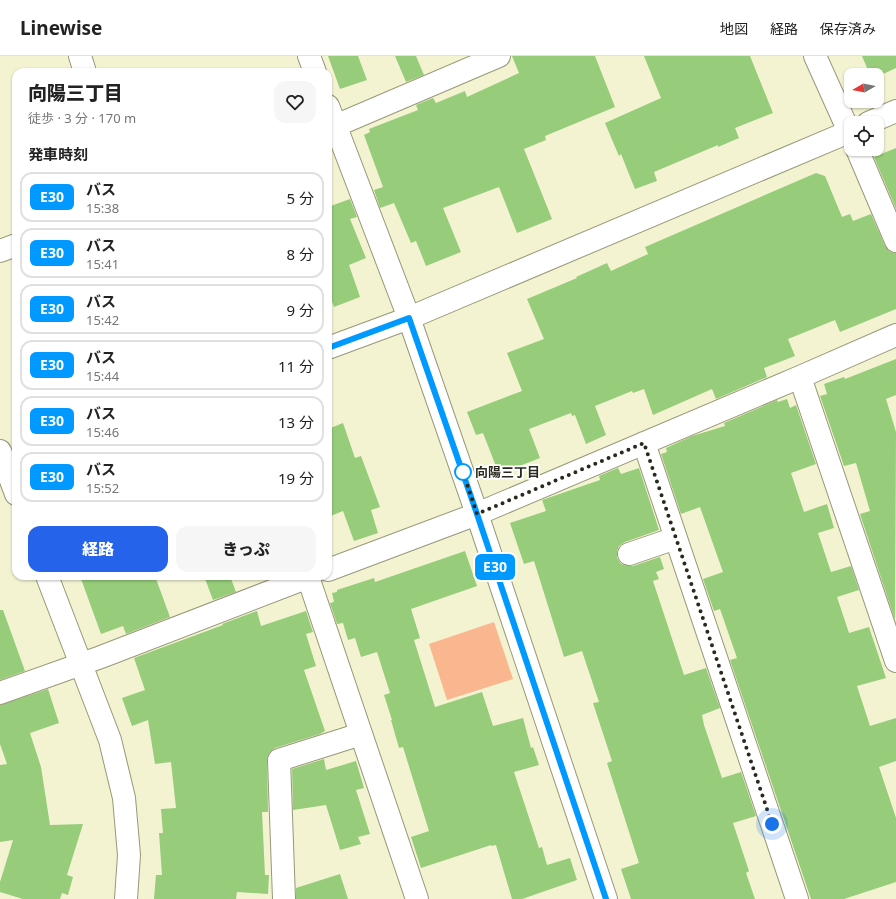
<!DOCTYPE html>
<html lang="ja">
<head>
<meta charset="utf-8">
<style>
  body { margin:0; font-family:"Noto Sans","Noto Sans JP",sans-serif; background:#f6f6f6; color:#222; height:100vh; display:flex; flex-direction:column; font-size:15px; white-space:nowrap }
  * { box-sizing:border-box; margin:0 }
  p { font-size:13px; color:#767676 }
  .icon { flex:none; width:22px; height:22px; fill:none; stroke:currentColor; stroke-width:2; stroke-linecap:round; stroke-linejoin:round }
  .map { position:relative; flex:1; overflow:hidden }
  .sheet { position:absolute; left:12px; top:12px; width:320px; height:512px; display:flex; flex-direction:column; background:#fff; border-radius:12px; box-shadow:0 1px 3px #0004 }
  .sheet>* { flex:none }
  .badge { padding:0 8px; border-radius:6px; font-size:14px; line-height:26px }
  .needle { width:26px; rotate:261deg }
  .tools { position:absolute; left:844px; top:12px; display:grid; gap:8px }
  .tools a { display:grid; place-items:center; width:40px; height:40px; border-radius:8px; background:#fff; box-shadow:0 1px 3px #0004; font-size:20px }
  .you { position:absolute; width:20px; height:20px; margin:-10px; border:3px solid #fff; border-radius:50%; background:#1a73e8; box-shadow:0 0 0 6px #1a73e833 }
  .map>.badge { position:absolute; translate:-50% -50%; box-shadow:0 0 0 2px #fff }
  h2 { padding:0 16px; font-size:15px; line-height:36px }
  .round { display:grid; place-items:center; flex:none; width:42px; height:42px; border-radius:12px; background:#f6f6f6 }
  .head { display:flex; align-items:center; justify-content:space-between; height:68px; padding:0 16px }
  h1 { font-size:19px; font-weight:800; line-height:30px }
  .cta { display:flex; gap:8px; margin-top:auto; padding:8px 16px }
  .cta a { flex:1; height:46px; border-radius:12px; background:#2563eb; color:#fff; font-size:16px; font-weight:800; line-height:46px; text-align:center }
  .cta a+a { background:#f6f6f6; color:#222 }
  ul { padding:0; list-style:none }
  li { display:flex; align-items:center; gap:12px; height:50px; margin:0 8px 6px; padding:0 8px; border:2px solid #e0e0e0; border-radius:12px }
  li div { flex:1 }
  li b { display:block; font-size:15px }
  li em { font-style:normal }
  li .badge { min-width:44px; font-weight:700; text-align:center }
  header { display:flex; align-items:center; gap:24px; box-sizing:border-box; height:56px; padding:0 20px; background:#fff; border-bottom:1px solid #e0e0e0 }
  header strong { font-size:19px }
  nav { display:flex; gap:22px; margin-inline-start:auto; font-size:14px }
  .map>svg:first-child { display:block }
</style>
</head>
<body>
<header>
<strong>Linewise</strong>
<nav><a>地図</a><a>経路</a><a>保存済み</a></nav>
</header>
<div class="map">
<svg width="896" height="843" viewBox="0 0 896 843">
  <rect width="100%" height="100%" fill="#f3f3d2"/>
  <path fill="#fab68e" d="M 494,566 L 513,623 L 447,644 L 429,588 Z"/>
  <path fill="#96cc7a" d="M 328,0 L 358,0 L 367,24 L 340,33 Z
    M 395,0 L 416,0 L 424,19 L 406,26 Z
    M 512,0 L 595,0 L 615,51 L 545,80 L 546,84 L 524,93 L 552,163 L 517,177 L 499,131 L 443,152 L 461,196 L 426,210 L 416,185 L 411,187 L 394,147 L 380,152 L 374,134 L 383,131 L 364,79 L 370,76 L 369,73 L 418,54 L 416,49 L 433,42 L 436,47 L 465,35 L 467,41 L 519,17 Z
    M 644,0 L 750,0 L 773,57 L 735,72 L 739,82 L 718,91 L 718,89 L 654,116 L 657,125 L 635,133 L 621,98 L 619,100 L 605,67 L 661,42 Z
    M 862,0 L 896,0 L 896,12 L 881,19 L 870,19 Z
    M 896,92 L 896,153 L 874,101 Z
    M 816,117 L 825,120 L 842,161 L 850,158 L 853,165 L 871,158 L 885,190 L 889,195 L 896,197 L 896,253 L 840,276 L 835,264 L 788,283 L 795,300 L 764,312 L 767,321 L 716,343 L 712,333 L 653,359 L 644,333 L 633,337 L 632,335 L 595,350 L 606,379 L 586,388 L 575,359 L 572,360 L 571,357 L 529,373 L 540,402 L 499,418 L 483,377 L 476,379 L 467,356 L 522,335 L 507,297 L 544,283 L 527,243 L 577,222 L 576,221 L 607,207 L 611,215 L 648,198 L 645,191 Z
    M 350,143 L 357,161 L 350,163 L 366,202 L 349,209 L 360,241 L 334,251 L 328,234 L 328,151 Z
    M 896,303 L 896,339 L 886,343 L 896,376 L 895,564 L 860,458 L 870,455 L 856,407 L 844,410 L 820,340 L 827,338 L 824,328 L 844,321 L 845,323 Z
    M 787,343 L 790,352 L 796,349 L 816,408 L 791,417 L 804,456 L 827,448 L 834,472 L 818,477 L 831,516 L 851,510 L 859,534 L 837,541 L 849,577 L 869,571 L 886,622 L 857,630 L 870,670 L 896,662 L 896,705 L 879,711 L 896,762 L 896,826 L 844,843 L 811,843 L 730,604 L 737,602 L 720,553 L 714,555 L 703,523 L 723,516 L 700,451 L 681,458 L 661,398 L 667,396 L 666,392 L 692,380 L 725,370 L 724,367 L 777,344 L 778,346 Z
    M 343,367 L 355,402 L 361,400 L 380,451 L 371,454 L 378,477 L 354,485 L 343,455 L 328,461 L 328,373 Z
    M 618,412 L 621,418 L 639,412 L 659,474 L 625,486 L 619,490 L 617,495 L 617,502 L 621,508 L 627,510 L 633,510 L 660,501 L 664,513 L 656,516 L 659,523 L 653,525 L 684,619 L 706,612 L 720,652 L 702,659 L 704,669 L 722,722 L 741,716 L 756,760 L 733,767 L 749,815 L 746,817 L 755,843 L 631,843 L 621,813 L 639,807 L 607,707 L 612,705 L 593,647 L 599,646 L 582,595 L 564,601 L 534,505 L 524,508 L 510,467 L 546,455 L 542,444 L 600,424 L 599,420 Z
    M 465,495 L 477,530 L 411,553 L 420,582 L 414,584 L 435,651 L 482,636 L 493,670 L 523,662 L 531,692 L 533,691 L 539,709 L 514,716 L 539,792 L 542,791 L 547,809 L 570,802 L 577,824 L 522,843 L 512,843 L 496,789 L 491,790 L 491,789 L 421,812 L 411,781 L 429,775 L 403,691 L 399,692 L 391,664 L 392,664 L 384,639 L 390,637 L 377,596 L 361,601 L 355,582 L 348,584 L 343,567 L 337,568 L 330,547 L 334,546 L 332,537 L 337,536 L 337,534 L 374,522 L 375,526 Z
    M 80,520 L 155,520 L 170,561 L 126,578 L 123,570 L 101,578 Z
    M 204,520 L 230,520 L 236,536 L 213,544 Z
    M 0,554 L 3,554 L 25,615 L 0,624 Z
    M 257,555 L 261,570 L 306,555 L 313,576 L 306,578 L 316,610 L 304,614 L 325,675 L 320,678 L 275,692 L 269,697 L 267,704 L 268,756 L 262,756 L 265,819 L 269,819 L 268,838 L 237,836 L 236,843 L 154,843 L 156,819 L 162,819 L 159,777 L 163,777 L 161,753 L 176,752 L 171,706 L 155,708 L 148,664 L 132,670 L 122,642 L 145,634 L 134,602 L 223,569 L 222,568 Z
    M 48,633 L 59,667 L 30,677 L 41,711 L 50,769 L 83,768 L 67,819 L 73,821 L 68,839 L 62,837 L 60,843 L 23,843 L 0,836 L 0,826 L 13,784 L 0,786 L 0,709 L 7,708 L 0,688 L 0,649 Z
    M 324,703 L 326,714 L 356,705 L 364,732 L 356,734 L 370,778 L 358,781 L 361,788 L 340,794 L 326,749 L 293,754 L 292,713 Z
    M 340,818 L 348,843 L 296,843 L 296,832 Z"/>
  <g fill="none" stroke-linecap="round" stroke-linejoin="round">
    <g stroke="#979779" stroke-width="24">
      <path id="minor" d="M 80,0 L 85,16
        M 309,0 L 315,16
        M 815,0 L 851,80
        M 328,50 L 409,262
        M 328,73 L 499,0
        M 857,93 L 896,185
        M 0,195 L 16,189
        M 800,321 L 896,605
        M 644,387 L 797,843
        M 629,498 L 676,482
        M 328,514 L 477,458 L 800,321 L 896,279
        M 308,521 L 417,843
        M 0,637 L 101,601 L 311,520
        M 284,843 L 279,704 L 361,678"/>
    </g>
    <g stroke="#979779" stroke-width="24">
      <path id="tertiary" d="M 868,67 L 896,55
        M 409,262 L 477,458 L 606,843
        M 328,292 L 409,262 L 851,75
        M 0,395 L 16,438
        M 47,520 L 110,684 L 124,742 L 129,799 L 126,843"/>
    </g>
    <use href="#minor" stroke="#fff" stroke-width="22"/>
    <use href="#tertiary" stroke="#fff" stroke-width="22"/>
  </g>
  <g fill="none" stroke-linecap="round" stroke-linejoin="round">
    <g stroke="#fff" stroke-width="9">
      <path id="line" d="M 328,292 L 409,262 L 477,458 L 606,843"/>
    </g>
    <use href="#line" stroke="#09f" stroke-width="6"/>
    <path stroke="#29291d" stroke-width="4" stroke-dasharray="0 7.2" d="M 463,416 L 477,458 L 644,387 L 772,768"/>
  </g>
  <circle fill="#fff" stroke="#09f" stroke-width="2" cx="463" cy="416" r="8"/>
  <g text-anchor="middle" stroke-width="3.5" stroke-linejoin="round" paint-order="stroke">
    <g font-size="13" font-weight="bold" fill="#29291d" stroke="#fff" text-anchor="start">
      <text x="475" y="421">向陽三丁目</text>
    </g>
  </g>
</svg>
<div class="tools">
<a><svg class="needle" viewBox="-14 -14 28 28"><path d="M0-13l5 13h-10z" fill="#e53935"/><path d="M0 13l5-13h-10z" fill="#767676"/></svg></a>
<a><svg class="icon" aria-label="locate" viewBox="0 0 24 24"><circle cx="12" cy="12" r="6"/><path d="M12 2v4M12 18v4M2 12h4M18 12h4"/></svg></a>
</div>
<div class="you" style="left:772px;top:768px"></div>
<b class="badge" style="left:495px;top:511px;background:#09f;color:#fff">E30</b>
<section class="sheet">
<div class="head"><div><h1>向陽三丁目</h1><p>徒歩 · 3 分 · 170 m</p></div><a class="round"><svg class="icon" aria-label="heart" viewBox="0 0 24 24"><path d="M12 20l-8-8c-3-5 5-10 8-4 3-6 11-1 8 4z"/></svg></a></div>
<h2>発車時刻</h2>
<ul>
<li><span class="badge" style="background:#09f;color:#fff">E30</span><div><b>バス</b><p>15:38</p></div><em>5 分</em></li>
<li><span class="badge" style="background:#09f;color:#fff">E30</span><div><b>バス</b><p>15:41</p></div><em>8 分</em></li>
<li><span class="badge" style="background:#09f;color:#fff">E30</span><div><b>バス</b><p>15:42</p></div><em>9 分</em></li>
<li><span class="badge" style="background:#09f;color:#fff">E30</span><div><b>バス</b><p>15:44</p></div><em>11 分</em></li>
<li><span class="badge" style="background:#09f;color:#fff">E30</span><div><b>バス</b><p>15:46</p></div><em>13 分</em></li>
<li><span class="badge" style="background:#09f;color:#fff">E30</span><div><b>バス</b><p>15:52</p></div><em>19 分</em></li>
</ul>
<div class="cta"><a>経路</a><a>きっぷ</a></div>
</section>
</div>
</body>
</html>
